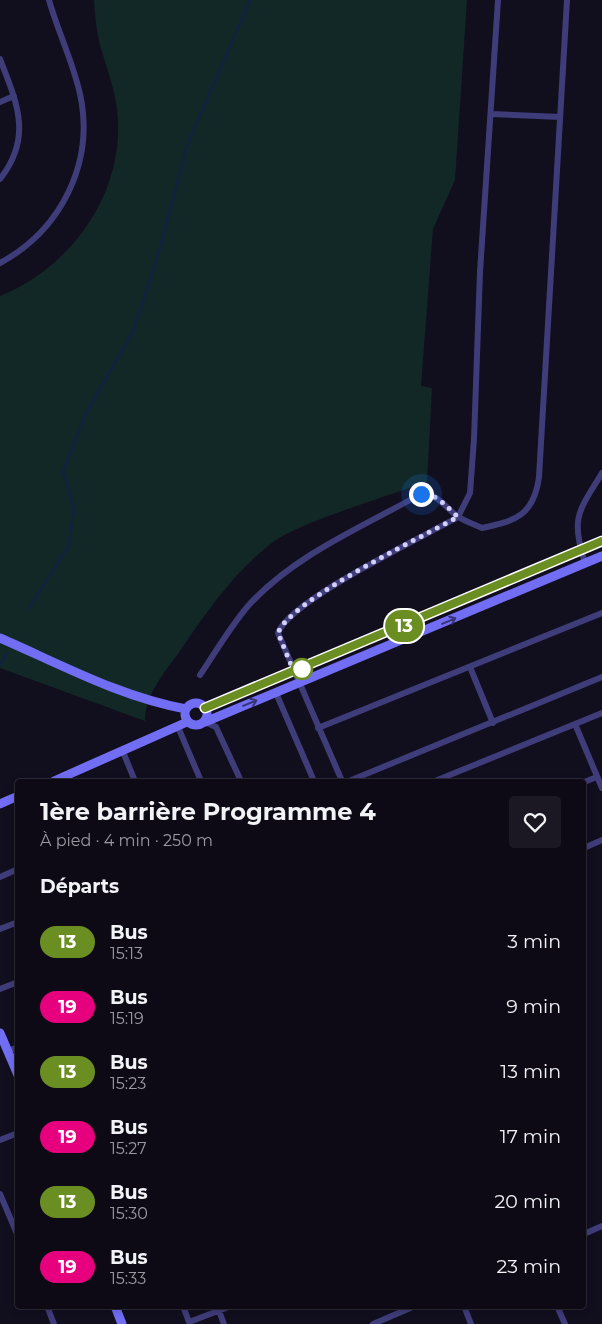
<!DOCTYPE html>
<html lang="fr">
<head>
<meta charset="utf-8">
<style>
  body { margin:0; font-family:Montserrat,sans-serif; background:#1b1823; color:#f1f3f6; height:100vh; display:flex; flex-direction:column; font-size:19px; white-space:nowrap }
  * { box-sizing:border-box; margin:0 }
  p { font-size:16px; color:#9a9aa1 }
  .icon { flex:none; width:28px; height:28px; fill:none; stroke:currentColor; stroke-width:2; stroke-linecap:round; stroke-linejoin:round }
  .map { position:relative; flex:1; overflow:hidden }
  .details { position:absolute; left:15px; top:779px; width:571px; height:530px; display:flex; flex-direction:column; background:#0d0a16; border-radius:5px; box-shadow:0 2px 8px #0003,0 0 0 1px #2d2b35 }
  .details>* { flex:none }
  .badge { padding:0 10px; border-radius:16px; font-size:18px; line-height:32px }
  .you { position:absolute; width:25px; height:25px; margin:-12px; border:4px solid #fff; border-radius:50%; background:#1a73e8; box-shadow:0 0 0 8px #1a73e833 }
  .map>.badge { position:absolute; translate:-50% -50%; box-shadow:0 0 0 2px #fff }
  h2 { padding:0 25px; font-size:19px; line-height:45px }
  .round { display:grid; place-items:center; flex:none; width:52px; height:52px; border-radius:5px; background:#1b1823 }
  .summary { display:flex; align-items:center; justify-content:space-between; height:85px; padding:0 25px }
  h1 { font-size:24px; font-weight:700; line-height:38px }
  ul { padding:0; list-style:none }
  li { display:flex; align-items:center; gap:15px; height:65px; padding:0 25px }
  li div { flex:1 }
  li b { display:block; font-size:19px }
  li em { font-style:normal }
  li .badge { min-width:55px; font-weight:700; text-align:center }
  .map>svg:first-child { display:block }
</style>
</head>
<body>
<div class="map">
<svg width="602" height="1324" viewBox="0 0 602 1324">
  <rect width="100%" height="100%" fill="#110e1e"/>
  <path fill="#122827" d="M 94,0 L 467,0 L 455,180 L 433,229 L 421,386 L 432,388 L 427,482 C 387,496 347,508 308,524 C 295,530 279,536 268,546 C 232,575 206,613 180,651 C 165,672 145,694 145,721 L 0,668 L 0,296 C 70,268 122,196 118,120 C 117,94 107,70 100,45 C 96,30 95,15 94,0 Z"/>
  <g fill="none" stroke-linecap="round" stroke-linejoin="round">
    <path stroke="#112240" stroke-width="2.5" d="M 29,608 L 69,545 L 74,509 L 63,471 L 86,413 L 134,330 L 160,248 L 187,146 L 250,0
      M 0,665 L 7,653"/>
    <path stroke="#3f3c7a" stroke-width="6" d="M 0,59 C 17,103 33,137 0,179
      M 0,102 L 14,96
      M 491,114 L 560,117
      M 0,263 C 61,230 95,163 80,94 C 73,62 58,32 49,0
      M 585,563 C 570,517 579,511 602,473
      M 470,667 L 493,723
      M 200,675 C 215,653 230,627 248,606 C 294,555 362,527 421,494 C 436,492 446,508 457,516 C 464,521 474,524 482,528 C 516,521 534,515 539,477 L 567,0
      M 276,693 L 314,781
      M 205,722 L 216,727 L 241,781
      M 575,724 L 602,788
      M 178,727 L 201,781
      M 318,728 L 602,613
      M 123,752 L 135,781
      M 342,781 L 278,633 C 290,600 423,537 458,517 L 470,493 L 474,439 L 480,272 L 498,0
      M 349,781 L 602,677
      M 435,781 L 602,713
      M 584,782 L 597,777
      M 584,848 L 602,840
      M 0,877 L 18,869
      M 0,929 L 18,922
      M 0,989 L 18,982
      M 8,1051 L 18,1047
      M 0,1140 L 18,1133
      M 0,1194 L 18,1236
      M 584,1234 L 602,1226
      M 47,1306 L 54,1324
      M 183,1306 L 189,1322 L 231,1306
      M 464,1306 L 471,1324
      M 557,1306 L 565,1324
      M 219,1311 L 224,1324
      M 373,1324 L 415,1306"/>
    <path stroke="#726ef4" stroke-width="9" d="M 0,638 C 60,664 120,697 186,709
      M185 714a11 11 0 1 1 22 0a11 11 0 1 1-22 0Z
      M 205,708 L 602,541
      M 205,722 L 602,556
      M 54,781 L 187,722
      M 0,804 L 18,796
      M 0,1033 L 18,1075
      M 115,1306 L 122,1324"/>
  </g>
  <defs><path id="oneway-shaft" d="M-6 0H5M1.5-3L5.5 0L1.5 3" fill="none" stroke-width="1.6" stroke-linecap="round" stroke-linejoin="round" transform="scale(1.25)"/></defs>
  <g stroke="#383474">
    <use href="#oneway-shaft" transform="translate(449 621) rotate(-23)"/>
    <use href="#oneway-shaft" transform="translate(250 703) rotate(-22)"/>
  </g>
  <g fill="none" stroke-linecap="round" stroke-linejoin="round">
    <g stroke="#fff" stroke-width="11">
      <path id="line" d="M 205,708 L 602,541"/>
    </g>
    <use href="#line" stroke="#6b8e23" stroke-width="8"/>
    <path stroke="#d4cffb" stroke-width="5" stroke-dasharray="0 9" d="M 302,669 L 294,672 L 278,633 C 290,600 422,537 458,517 C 448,508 435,492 421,494"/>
  </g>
  <circle fill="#fff" stroke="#6b8e23" stroke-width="2.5" cx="302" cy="669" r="10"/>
</svg>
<div class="you" style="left:421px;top:494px"></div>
<b class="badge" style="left:404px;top:626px;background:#6b8e23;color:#fff">13</b>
<section class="details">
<div class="summary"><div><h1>1ère barrière Programme 4</h1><p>À pied · 4 min · 250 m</p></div><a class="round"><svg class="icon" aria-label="heart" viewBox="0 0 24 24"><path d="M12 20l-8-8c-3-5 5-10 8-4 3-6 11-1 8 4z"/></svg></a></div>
<h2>Départs</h2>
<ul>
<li><span class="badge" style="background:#6b8e23;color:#fff">13</span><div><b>Bus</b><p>15:13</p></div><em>3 min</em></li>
<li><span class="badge" style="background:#e6007e;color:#fff">19</span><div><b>Bus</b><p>15:19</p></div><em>9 min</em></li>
<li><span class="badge" style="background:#6b8e23;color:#fff">13</span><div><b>Bus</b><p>15:23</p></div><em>13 min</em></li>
<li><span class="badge" style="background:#e6007e;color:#fff">19</span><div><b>Bus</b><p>15:27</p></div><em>17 min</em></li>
<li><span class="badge" style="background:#6b8e23;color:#fff">13</span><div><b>Bus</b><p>15:30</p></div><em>20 min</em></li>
<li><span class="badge" style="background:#e6007e;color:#fff">19</span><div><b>Bus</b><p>15:33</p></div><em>23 min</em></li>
</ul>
</section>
</div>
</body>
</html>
